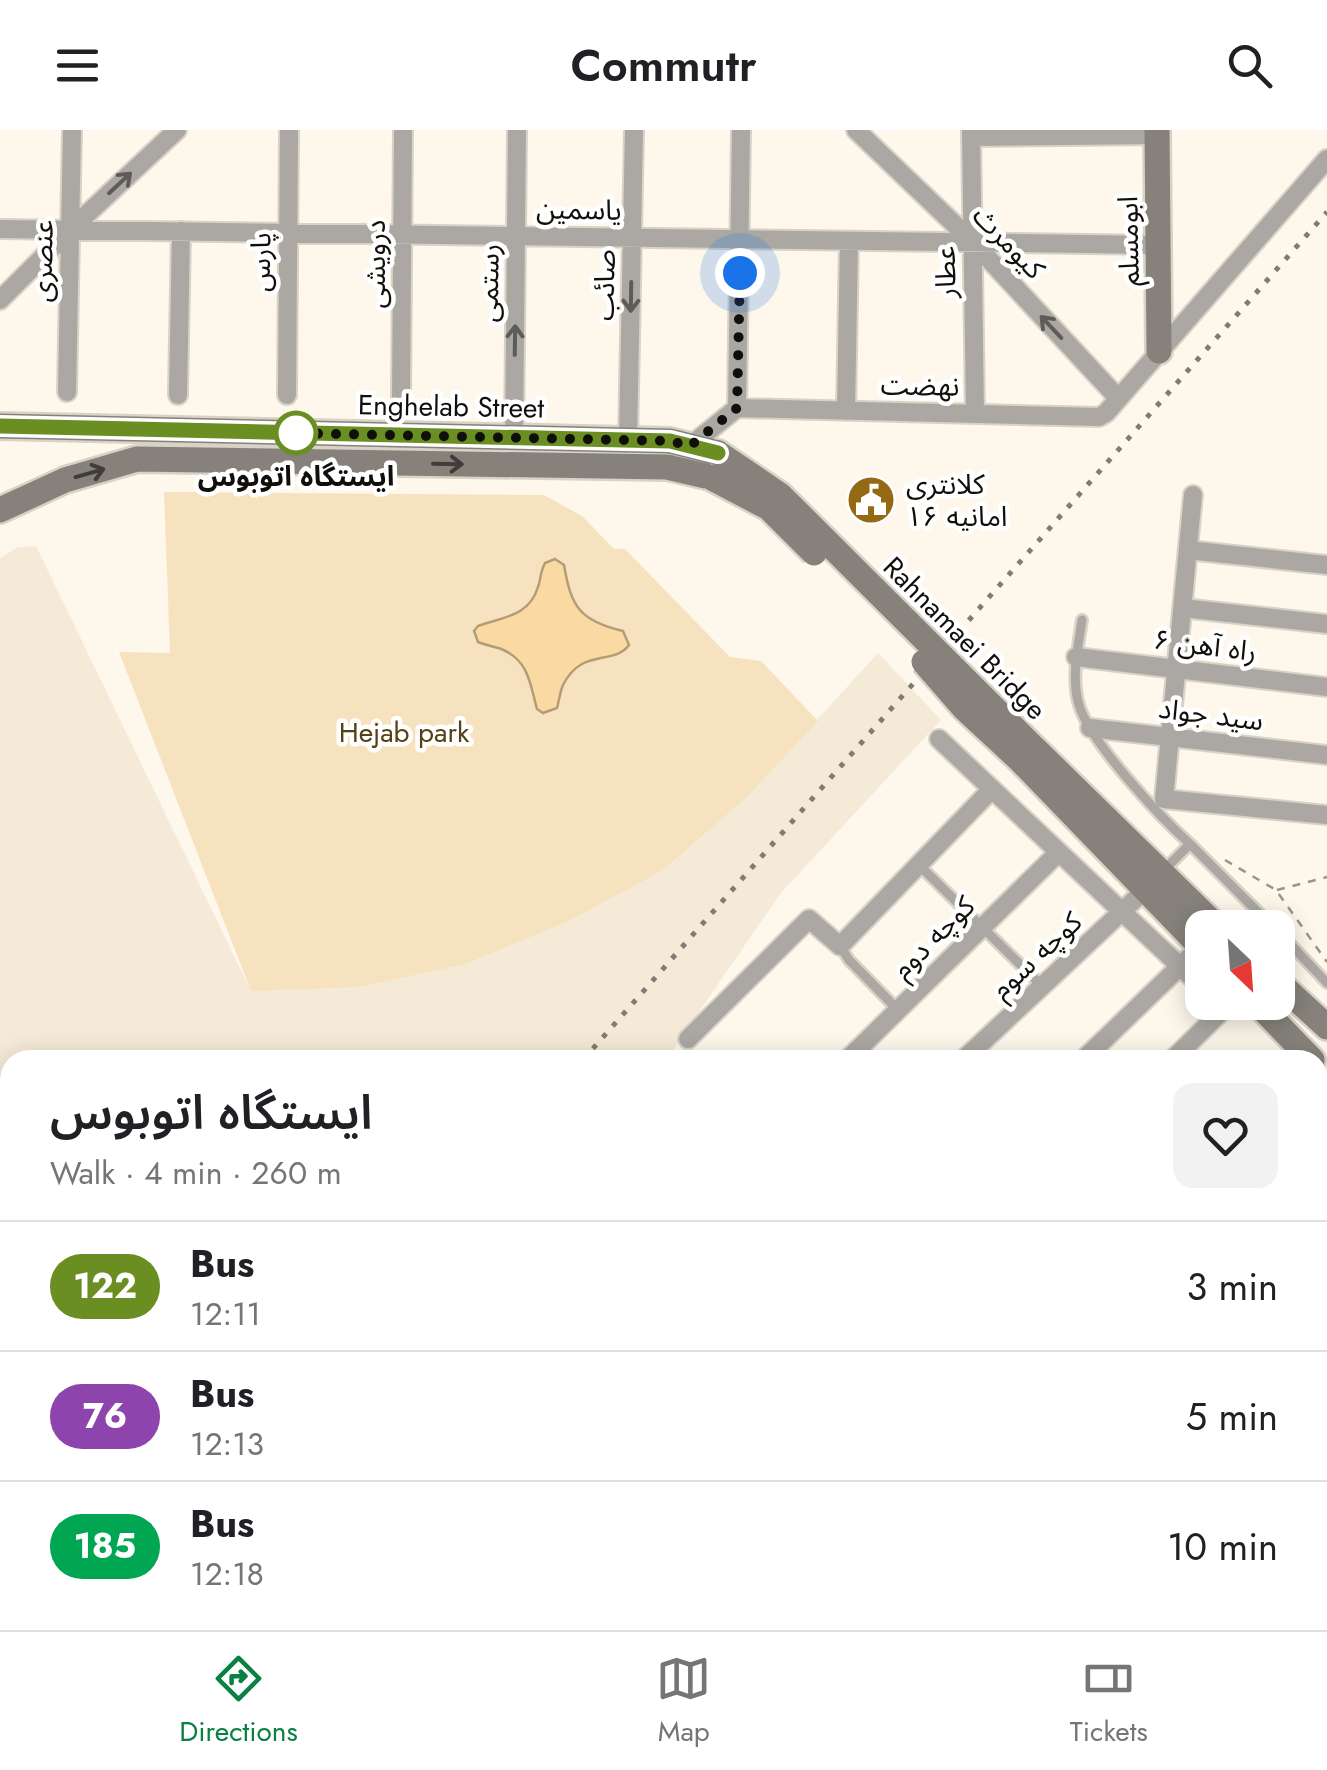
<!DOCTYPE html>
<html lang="en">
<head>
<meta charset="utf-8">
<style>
  body { margin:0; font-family:Jost,"Noto Sans Arabic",sans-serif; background:#f2f2f2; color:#202124; height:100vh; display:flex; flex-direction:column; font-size:38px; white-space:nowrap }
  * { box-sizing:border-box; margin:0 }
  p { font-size:32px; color:#757577 }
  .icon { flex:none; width:55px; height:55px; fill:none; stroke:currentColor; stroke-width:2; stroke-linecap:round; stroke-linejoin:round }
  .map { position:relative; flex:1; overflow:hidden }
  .details { position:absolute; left:0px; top:920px; width:1328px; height:580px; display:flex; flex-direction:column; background:#fff; border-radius:30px 30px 0 0; box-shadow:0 5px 25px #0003 }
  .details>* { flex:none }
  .badge { padding:0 20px; border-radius:32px; font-size:35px; line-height:65px }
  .needle { width:65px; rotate:155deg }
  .tools { position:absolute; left:1185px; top:780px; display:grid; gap:20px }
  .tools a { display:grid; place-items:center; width:110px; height:110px; border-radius:20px; background:#fff; box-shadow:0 5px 25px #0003; font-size:50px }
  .you { position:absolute; width:50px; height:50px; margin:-25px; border:8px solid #fff; border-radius:50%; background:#1a73e8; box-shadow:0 0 0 15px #1a73e833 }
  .map>.badge { position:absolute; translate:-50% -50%; box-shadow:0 0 0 5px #fff }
  .round { display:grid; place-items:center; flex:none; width:105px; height:105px; border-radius:20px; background:#f2f2f2 }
  .summary { display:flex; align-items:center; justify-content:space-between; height:170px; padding:0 50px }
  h1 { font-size:48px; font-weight:600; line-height:75px }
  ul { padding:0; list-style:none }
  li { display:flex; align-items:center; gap:30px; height:130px; padding:0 50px; border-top:2px solid #e0e0e0 }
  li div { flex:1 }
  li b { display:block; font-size:38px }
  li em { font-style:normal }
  li .badge { min-width:110px; font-weight:700; text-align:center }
  header { display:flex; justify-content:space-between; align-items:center; height:130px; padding:0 50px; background:#fff; font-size:45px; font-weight:600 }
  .tab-bar { display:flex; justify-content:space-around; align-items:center; height:140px; border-top:2px solid #e0e0e0; background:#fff; font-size:28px; color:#757577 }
  .tab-bar a { display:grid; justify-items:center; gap:5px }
  .tab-bar .selected { color:#0b8043 }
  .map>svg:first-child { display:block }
</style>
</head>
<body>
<header><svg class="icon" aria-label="menu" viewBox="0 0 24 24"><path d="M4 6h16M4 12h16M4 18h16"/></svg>Commutr<svg class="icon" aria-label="search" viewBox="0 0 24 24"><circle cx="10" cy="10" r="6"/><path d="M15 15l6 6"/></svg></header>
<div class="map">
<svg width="1327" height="1500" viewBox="0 0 1327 1500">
  <rect width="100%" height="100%" fill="#fef7eb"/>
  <path fill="#f5ead7" d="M 36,416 L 251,861 L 466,834 L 567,792 L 662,741 L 744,670 L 878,523 L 941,590 L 780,764 L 666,930 L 10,930 L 10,1046 L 0,1039 L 0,428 L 18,417 Z
    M 1318,1270 L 1327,1271 L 1327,1500 L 197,1500 L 197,1490 L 1318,1490 Z"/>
  <path fill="#f7e2bf" d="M 164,362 L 544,365 L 582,386 L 614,419 L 625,419 L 730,527 L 761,531 L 818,591 L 744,670 L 662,741 L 567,792 L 466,834 L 358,857 L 251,861 L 119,522 L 170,523 Z"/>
  <path fill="#fadaa2" stroke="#b49d75" stroke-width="2.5" d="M 555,429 L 564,435 C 571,477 580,491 623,501 L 629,515 C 614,536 582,517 563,555 C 560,562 559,571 557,578 L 543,583 L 537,579 C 530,554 529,530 501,519 C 493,516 485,515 478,512 L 474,501 L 478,496 C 502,487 529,487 538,457 C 541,449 540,442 545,433 Z"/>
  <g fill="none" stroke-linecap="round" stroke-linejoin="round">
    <g stroke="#d8d2c7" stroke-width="14">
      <path id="lane" d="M 1082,490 C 1078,517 1071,549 1079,575 C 1090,612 1160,687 1190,714
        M 919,735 L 1042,856
        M 1163,741 L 1190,714 L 1274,798
        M 1278,801 L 1327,853
        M 840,816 L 849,830 L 898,880
        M 0,1194 L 10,1194
        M 0,1234 L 10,1233"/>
    </g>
    <g stroke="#d8d2c7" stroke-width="22">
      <path id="street" d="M 856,0 L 973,112 L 1118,268
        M 971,0 L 975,283
        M 972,7 L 1157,5
        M 0,99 L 1158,115
        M 0,170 L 70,100 L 177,0
        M 67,262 L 72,0
        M 178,265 L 181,101
        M 287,265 L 289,0
        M 401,268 L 403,0
        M 737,278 L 1099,287 L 1106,283 L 1327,29
        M 737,278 L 741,0
        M 846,281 L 849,111
        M 514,308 L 517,0
        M 628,310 L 634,0
        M 690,316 L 737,278
        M 1193,365 L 1164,669 L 1327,685
        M 1188,420 L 1327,435
        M 1183,478 L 1327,494
        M 1076,527 L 1327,557
        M 1090,598 L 1327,625
        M 939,609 L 1202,857
        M 688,909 L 809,789 L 840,816 L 992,659
        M 847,930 L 1057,724
        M 963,930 L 1146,759
        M 1083,930 L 1201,816
        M 1172,930 L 1225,878
        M 1318,1020 L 1327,1011
        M 1318,1155 L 1327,1145
        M 1318,1259 L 1327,1260"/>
    </g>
    <g stroke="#d8d2c7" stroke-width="30">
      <path id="secondary" d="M 1157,0 L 1159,221
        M 0,296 L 670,311 L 718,323
        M 0,380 L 65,350 L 137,329 L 667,337 L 710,347
        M 1034,618 L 1218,798
        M 1020,630 L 1202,818
        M 1278,852 L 1327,897
        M 1256,872 L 1312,930"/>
    </g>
    <g stroke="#d8d2c7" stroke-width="35">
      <path id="primary" d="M 0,1061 L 10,1068
        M 0,1092 L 10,1099
        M 150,1500 L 150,1490
        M 175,1500 L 175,1490"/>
    </g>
    <path stroke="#9a958c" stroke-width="2.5" stroke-dasharray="8 8" stroke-linecap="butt" d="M 1225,730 L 1276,760 L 1327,832
      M 1277,760 L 1327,747
      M 668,930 L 677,921"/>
    <use href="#lane" stroke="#aba8a3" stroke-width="9"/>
    <use href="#street" stroke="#aba8a3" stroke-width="18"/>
    <use href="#secondary" stroke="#86827b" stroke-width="25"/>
    <use href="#primary" stroke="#6c675e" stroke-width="30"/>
    <path stroke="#807b73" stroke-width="5" stroke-dasharray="5 10" stroke-linecap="butt" d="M 583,930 L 1327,82
      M 305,1500 L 306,1490"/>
    <g stroke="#d8d2c7" stroke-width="30" stroke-linecap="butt">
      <path id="secondary-bridge" d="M 718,323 L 780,365 L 1034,618
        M 710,347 L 769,378 L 814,423
        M 924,532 L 964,578 L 1020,630"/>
    </g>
    <use href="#secondary-bridge" stroke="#86827b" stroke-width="25"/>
  </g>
  <defs><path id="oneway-shaft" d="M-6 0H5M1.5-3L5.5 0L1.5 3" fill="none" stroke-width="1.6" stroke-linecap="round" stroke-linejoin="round" transform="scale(2.5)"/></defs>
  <g stroke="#5e5c57">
    <use href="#oneway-shaft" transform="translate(120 53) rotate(-43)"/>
    <use href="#oneway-shaft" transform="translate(631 167) rotate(91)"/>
    <use href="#oneway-shaft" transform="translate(1051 197) rotate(-133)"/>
    <use href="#oneway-shaft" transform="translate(515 210) rotate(-89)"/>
  </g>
  <g stroke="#403d38">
    <use href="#oneway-shaft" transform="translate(448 334) rotate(1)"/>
    <use href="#oneway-shaft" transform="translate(90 343) rotate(-16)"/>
  </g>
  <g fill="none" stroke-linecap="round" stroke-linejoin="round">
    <g stroke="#fff" stroke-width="22">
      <path id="line" d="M 0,296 L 670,311 L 718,323"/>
    </g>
    <use href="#line" stroke="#6b8e23" stroke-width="15"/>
    <path stroke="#110f0b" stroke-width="10" stroke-dasharray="0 18" d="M 296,303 L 289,303 L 670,311 L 690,316 L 737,278 L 740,143"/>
  </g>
  <defs>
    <g id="civic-disc" transform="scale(2.5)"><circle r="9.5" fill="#936a13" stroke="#fff"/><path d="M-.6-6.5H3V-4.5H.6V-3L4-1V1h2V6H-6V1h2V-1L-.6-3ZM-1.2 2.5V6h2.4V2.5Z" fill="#fff"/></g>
  </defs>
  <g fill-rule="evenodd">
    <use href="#civic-disc" x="871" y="370"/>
  </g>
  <circle fill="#fff" stroke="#6b8e23" stroke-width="5" cx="296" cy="303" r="20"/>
  <g text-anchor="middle" stroke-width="9" stroke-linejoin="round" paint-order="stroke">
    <g font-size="28" fill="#110f0b" stroke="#fff">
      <text transform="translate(579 79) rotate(1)" y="10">یاسمین</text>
      <text transform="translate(1128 111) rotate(-91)" y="10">ابومسلم</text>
      <text transform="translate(1009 112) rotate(46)" y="10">کیومرث</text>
      <text transform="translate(42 131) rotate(-89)" y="10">عنصری</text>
      <text transform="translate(260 132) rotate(-89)" y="10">پارس</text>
      <text transform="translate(375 134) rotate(-90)" y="10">درویشی</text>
      <text transform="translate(945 142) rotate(-91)" y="10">عطار</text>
      <text transform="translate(488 153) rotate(-89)" y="10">رستمی</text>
      <text transform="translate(604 155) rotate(-89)" y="10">صائب</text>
      <text transform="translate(920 255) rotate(1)" y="10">نهضت</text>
      <text transform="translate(451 276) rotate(1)" y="10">Enghelab Street</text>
      <text transform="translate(965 508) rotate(45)" y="10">Rahnamaei Bridge</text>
      <text transform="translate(1205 515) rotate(7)" y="10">راه آهن ۶</text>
      <text transform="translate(1211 584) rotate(7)" y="10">سید جواد</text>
      <text transform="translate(933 807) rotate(-45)" y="10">کوچه دوم</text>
      <text transform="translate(1036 825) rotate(-43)" y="10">کوچه سوم</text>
    </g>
    <g font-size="28" font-weight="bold" fill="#110f0b" stroke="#fff">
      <text x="296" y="356">ایستگاه اتوبوس</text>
    </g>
    <g font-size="28" fill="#110f0b" stroke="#fff" text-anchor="start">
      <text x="906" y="364">کلانتری<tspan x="906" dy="32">۱۶ امانیه</tspan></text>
    </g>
    <g font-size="28" fill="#564015" stroke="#fff">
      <text x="404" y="612">Hejab park</text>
    </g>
  </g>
</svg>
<div class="tools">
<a><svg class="needle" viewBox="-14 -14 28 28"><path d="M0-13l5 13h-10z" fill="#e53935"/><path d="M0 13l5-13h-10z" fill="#757577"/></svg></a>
</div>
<div class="you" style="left:740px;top:143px"></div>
<section class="details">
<div class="summary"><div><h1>ایستگاه اتوبوس</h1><p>Walk · 4 min · 260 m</p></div><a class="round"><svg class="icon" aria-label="heart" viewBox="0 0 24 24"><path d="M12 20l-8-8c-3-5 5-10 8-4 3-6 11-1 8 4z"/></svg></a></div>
<ul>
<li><span class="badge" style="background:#6b8e23;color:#fff">122</span><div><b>Bus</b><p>12:11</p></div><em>3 min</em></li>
<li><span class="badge" style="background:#8e44ad;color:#fff">76</span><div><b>Bus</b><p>12:13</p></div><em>5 min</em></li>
<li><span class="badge" style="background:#00a651;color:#fff">185</span><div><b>Bus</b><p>12:18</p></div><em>10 min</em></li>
</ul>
</section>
</div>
<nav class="tab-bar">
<a class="selected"><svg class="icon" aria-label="directions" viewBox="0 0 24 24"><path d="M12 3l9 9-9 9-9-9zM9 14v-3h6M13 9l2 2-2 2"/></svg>Directions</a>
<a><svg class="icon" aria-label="map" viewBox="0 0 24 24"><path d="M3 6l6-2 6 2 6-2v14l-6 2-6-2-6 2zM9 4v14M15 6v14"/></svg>Map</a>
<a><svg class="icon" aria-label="tickets" viewBox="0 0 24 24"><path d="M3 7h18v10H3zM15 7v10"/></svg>Tickets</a>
</nav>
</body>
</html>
